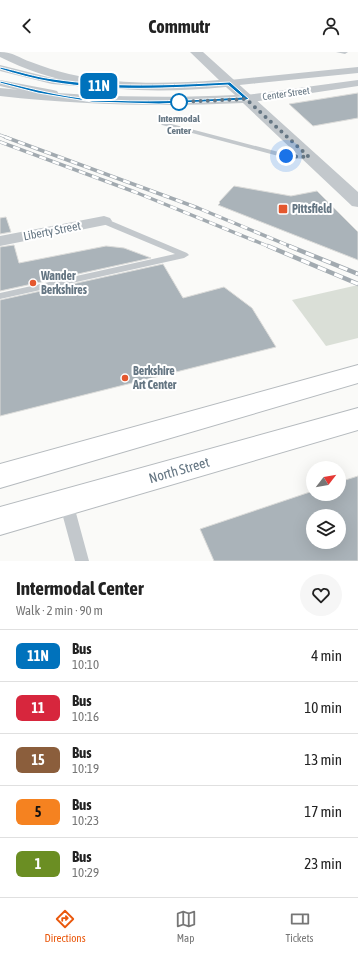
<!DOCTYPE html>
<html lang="en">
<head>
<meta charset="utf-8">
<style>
  body { margin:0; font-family:"Asap Condensed",sans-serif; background:#f6f6f6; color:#222; height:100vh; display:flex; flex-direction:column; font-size:15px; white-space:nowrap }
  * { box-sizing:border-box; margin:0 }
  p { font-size:13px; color:#767676 }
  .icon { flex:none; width:22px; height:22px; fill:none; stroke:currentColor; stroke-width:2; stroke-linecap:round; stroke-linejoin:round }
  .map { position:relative; height:509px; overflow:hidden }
  .details { display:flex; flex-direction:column; background:#fff; flex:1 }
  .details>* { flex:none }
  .badge { padding:0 8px; border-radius:6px; font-size:14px; line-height:26px }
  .needle { width:26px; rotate:59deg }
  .fabs { position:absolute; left:306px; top:409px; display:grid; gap:8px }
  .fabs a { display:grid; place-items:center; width:40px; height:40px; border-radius:50%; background:#fff; box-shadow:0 4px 16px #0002; font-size:20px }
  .you { position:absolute; width:20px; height:20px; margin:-10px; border:3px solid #fff; border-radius:50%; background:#1a73e8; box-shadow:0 0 0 6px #1a73e833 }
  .map>.badge { position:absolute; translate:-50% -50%; box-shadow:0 0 0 2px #fff }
  .round { display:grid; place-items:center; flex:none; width:42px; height:42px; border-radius:21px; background:#f6f6f6 }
  .overview { display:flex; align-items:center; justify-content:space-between; height:68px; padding:0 16px }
  h1 { font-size:19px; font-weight:700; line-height:30px }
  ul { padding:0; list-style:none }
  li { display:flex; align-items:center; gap:12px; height:52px; padding:0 16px; border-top:1px solid #e0e0e0 }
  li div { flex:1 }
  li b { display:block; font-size:15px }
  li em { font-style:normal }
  li .badge { min-width:44px; font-weight:700; text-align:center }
  header { display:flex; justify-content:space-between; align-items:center; height:52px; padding:0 16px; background:#fff; font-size:18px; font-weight:700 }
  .menu { display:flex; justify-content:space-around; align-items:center; height:56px; border-top:1px solid #e0e0e0; background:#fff; font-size:11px; color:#767676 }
  .menu a { display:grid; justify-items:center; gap:2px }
  .menu .selected { color:#ea580c }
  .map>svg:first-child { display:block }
</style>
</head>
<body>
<header><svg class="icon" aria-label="back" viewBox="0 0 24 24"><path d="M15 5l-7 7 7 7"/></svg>Commutr<svg class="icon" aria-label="person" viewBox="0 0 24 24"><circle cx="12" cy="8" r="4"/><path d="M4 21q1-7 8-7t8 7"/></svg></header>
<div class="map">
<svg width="358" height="509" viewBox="0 0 358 509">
  <rect width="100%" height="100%" fill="#fafaf8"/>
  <path fill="#dadfd7" d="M 358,233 L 358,286 L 326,294 L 292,248 Z"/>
  <path fill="#aab3b9" stroke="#dcdcda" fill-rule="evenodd" d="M 358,41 L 358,66 L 313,74 L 289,52 Z
    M 234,134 L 291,144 L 317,139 L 358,180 L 358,208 L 218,153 L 220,151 L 219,150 Z
    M 6,165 L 11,180 L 0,182 L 0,166 Z
    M 14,193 L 19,211 L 106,194 L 124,196 L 151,206 L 0,239 L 0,195 Z
    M 163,212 L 183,246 L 224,235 L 252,256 L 276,295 L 0,364 L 0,248 Z
    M 358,424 L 358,509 L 214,509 L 200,477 L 313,439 L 313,442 L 339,442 L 339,430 ZM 313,464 L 339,464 L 339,490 L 313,490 Z"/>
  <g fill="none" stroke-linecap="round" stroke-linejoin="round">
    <g stroke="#b5babe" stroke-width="2">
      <path id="primary" d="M 358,313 L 358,331 L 0,436 L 0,412 Z
        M 358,356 L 358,378 L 0,483 L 0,455 Z"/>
    </g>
    <path fill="#c3c8cc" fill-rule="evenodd" d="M 336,0 L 348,0 L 345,2 Z
      M 164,70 L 286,102 L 309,103 L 313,105 L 309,107 L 286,106 L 162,73 L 161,72 Z
      M 104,166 L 187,201 L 189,203 L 184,206 L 0,247 L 0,241 L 175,202 L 101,171 L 100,169 L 101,167 Z
      M 66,444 L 71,446 L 73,450 L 89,509 L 75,509 L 59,450 L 61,446 Z"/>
    <path fill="#c3c8cc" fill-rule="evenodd" d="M 0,13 L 52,26 L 110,31 L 114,32 L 116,34 L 114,36 L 110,37 L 52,32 L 0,19 Z
      M 358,15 L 358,21 L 230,34 L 226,33 L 224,31 L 226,29 L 230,28 Z
      M 0,28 L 53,38 L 57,39 L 59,42 L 57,45 L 53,46 L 0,34 Z
      M 358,28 L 358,34 L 246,51 L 242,50 L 240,47 L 242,44 L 246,43 Z
      M 104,164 L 110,166 L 112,169 L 110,172 L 0,194 L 0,184 Z"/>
    <path fill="#c3c8cc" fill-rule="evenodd" d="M 0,0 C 13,0 19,6 31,10 C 44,15 56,19 69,22 C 118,33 169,32 219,28 L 190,0 L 203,0 L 358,140 L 358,155 L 352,154 L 243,51 C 162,55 81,53 0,44 L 0,36 C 78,44 156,47 235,43 L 226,35 C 149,42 71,41 0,5 Z"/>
    <use href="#primary" fill="#fff" fill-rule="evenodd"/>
    <g stroke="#a2aab0" stroke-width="3">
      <path id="rail-far2" d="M 0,83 L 8,86"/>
    </g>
    <g stroke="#a2aab0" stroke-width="3.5">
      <path id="rail-far1" d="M 5,85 L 198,156 L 292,195
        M 0,90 L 135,140 L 270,195"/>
    </g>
    <g stroke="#a2aab0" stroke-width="4.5">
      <path id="rail" d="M 268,194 L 358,232
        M 289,194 L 358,222"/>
    </g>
    <use href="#rail-far2" stroke="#fff" stroke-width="2" stroke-dasharray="5.5" stroke-linecap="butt"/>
    <use href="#rail-far1" stroke="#fff" stroke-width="2.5" stroke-dasharray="7" stroke-linecap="butt"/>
    <use href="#rail" stroke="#fff" stroke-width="3" stroke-dasharray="9" stroke-linecap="butt"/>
  </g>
  <path fill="#0072bc" stroke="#fff" d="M 0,15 C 18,19 36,25 53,27 C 112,36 171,33 230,30 L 249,47 L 246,48 L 159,52 L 92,50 L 38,41 L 0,31 L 0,29 C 30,36 62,45 93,47 C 142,51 192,48 242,45 L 228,33 C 170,36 110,40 52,30 C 34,27 16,22 0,17 Z"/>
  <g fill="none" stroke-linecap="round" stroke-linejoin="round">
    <path stroke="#657683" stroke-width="4" stroke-dasharray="0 7.2" d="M 179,50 L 246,47 L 309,105 L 286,104"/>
  </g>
  <circle fill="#fff" stroke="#0072bc" stroke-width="2" cx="179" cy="50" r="8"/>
  <g fill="#e4572e" stroke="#fff" stroke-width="1.5">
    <rect x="278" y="152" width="10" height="10" rx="2"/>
    <circle cx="33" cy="231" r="4"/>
    <circle cx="125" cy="326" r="4"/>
  </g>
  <g text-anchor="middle" stroke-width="4" stroke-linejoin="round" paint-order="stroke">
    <g font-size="10" fill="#657683" stroke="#fff">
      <text transform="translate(286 41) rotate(-8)" y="4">Center Street</text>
    </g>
    <g font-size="10" font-weight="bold" fill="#657683" stroke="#fff">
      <text x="179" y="70">Intermodal<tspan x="179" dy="12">Center</tspan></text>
    </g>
    <g font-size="12" font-weight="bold" fill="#657683" stroke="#fff" text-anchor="start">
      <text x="292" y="161">Pittsfield</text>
      <text x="41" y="228">Wander<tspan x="41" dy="14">Berkshires</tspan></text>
      <text x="133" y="323">Berkshire<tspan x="133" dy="14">Art Center</tspan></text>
    </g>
    <g font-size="12" fill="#657683" stroke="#fff">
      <text transform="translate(52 179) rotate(-11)" y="4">Liberty Street</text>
    </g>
    <g font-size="14" fill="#657683" stroke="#fff">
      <text transform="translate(179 418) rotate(-16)" y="5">North Street</text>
    </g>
  </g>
</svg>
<div class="fabs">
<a><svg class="needle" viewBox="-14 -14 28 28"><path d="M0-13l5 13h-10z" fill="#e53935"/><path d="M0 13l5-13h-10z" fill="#767676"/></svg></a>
<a><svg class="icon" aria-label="layers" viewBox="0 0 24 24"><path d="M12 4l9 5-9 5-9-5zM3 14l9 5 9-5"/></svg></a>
</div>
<div class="you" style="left:286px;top:104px"></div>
<b class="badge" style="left:99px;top:34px;background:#0072bc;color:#fff">11N</b>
</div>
<section class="details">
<div class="overview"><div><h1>Intermodal Center</h1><p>Walk · 2 min · 90 m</p></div><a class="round"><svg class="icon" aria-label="heart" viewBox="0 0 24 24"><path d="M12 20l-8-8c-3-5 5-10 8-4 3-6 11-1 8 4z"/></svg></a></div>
<ul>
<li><span class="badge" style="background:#0072bc;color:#fff">11N</span><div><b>Bus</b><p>10:10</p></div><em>4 min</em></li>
<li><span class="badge" style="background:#d7263d;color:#fff">11</span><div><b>Bus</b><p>10:16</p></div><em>10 min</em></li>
<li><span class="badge" style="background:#8b5e3c;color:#fff">15</span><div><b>Bus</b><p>10:19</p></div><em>13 min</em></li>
<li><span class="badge" style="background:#f58220;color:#111">5</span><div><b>Bus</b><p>10:23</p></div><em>17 min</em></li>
<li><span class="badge" style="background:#6b8e23;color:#fff">1</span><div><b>Bus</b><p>10:29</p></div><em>23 min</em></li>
</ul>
</section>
<nav class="menu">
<a class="selected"><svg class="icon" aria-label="directions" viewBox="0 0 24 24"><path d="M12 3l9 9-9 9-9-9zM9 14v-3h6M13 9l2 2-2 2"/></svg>Directions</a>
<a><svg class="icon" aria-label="map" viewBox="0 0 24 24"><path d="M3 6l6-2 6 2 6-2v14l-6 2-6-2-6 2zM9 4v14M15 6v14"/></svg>Map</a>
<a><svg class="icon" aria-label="tickets" viewBox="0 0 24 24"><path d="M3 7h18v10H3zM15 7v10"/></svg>Tickets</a>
</nav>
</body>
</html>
